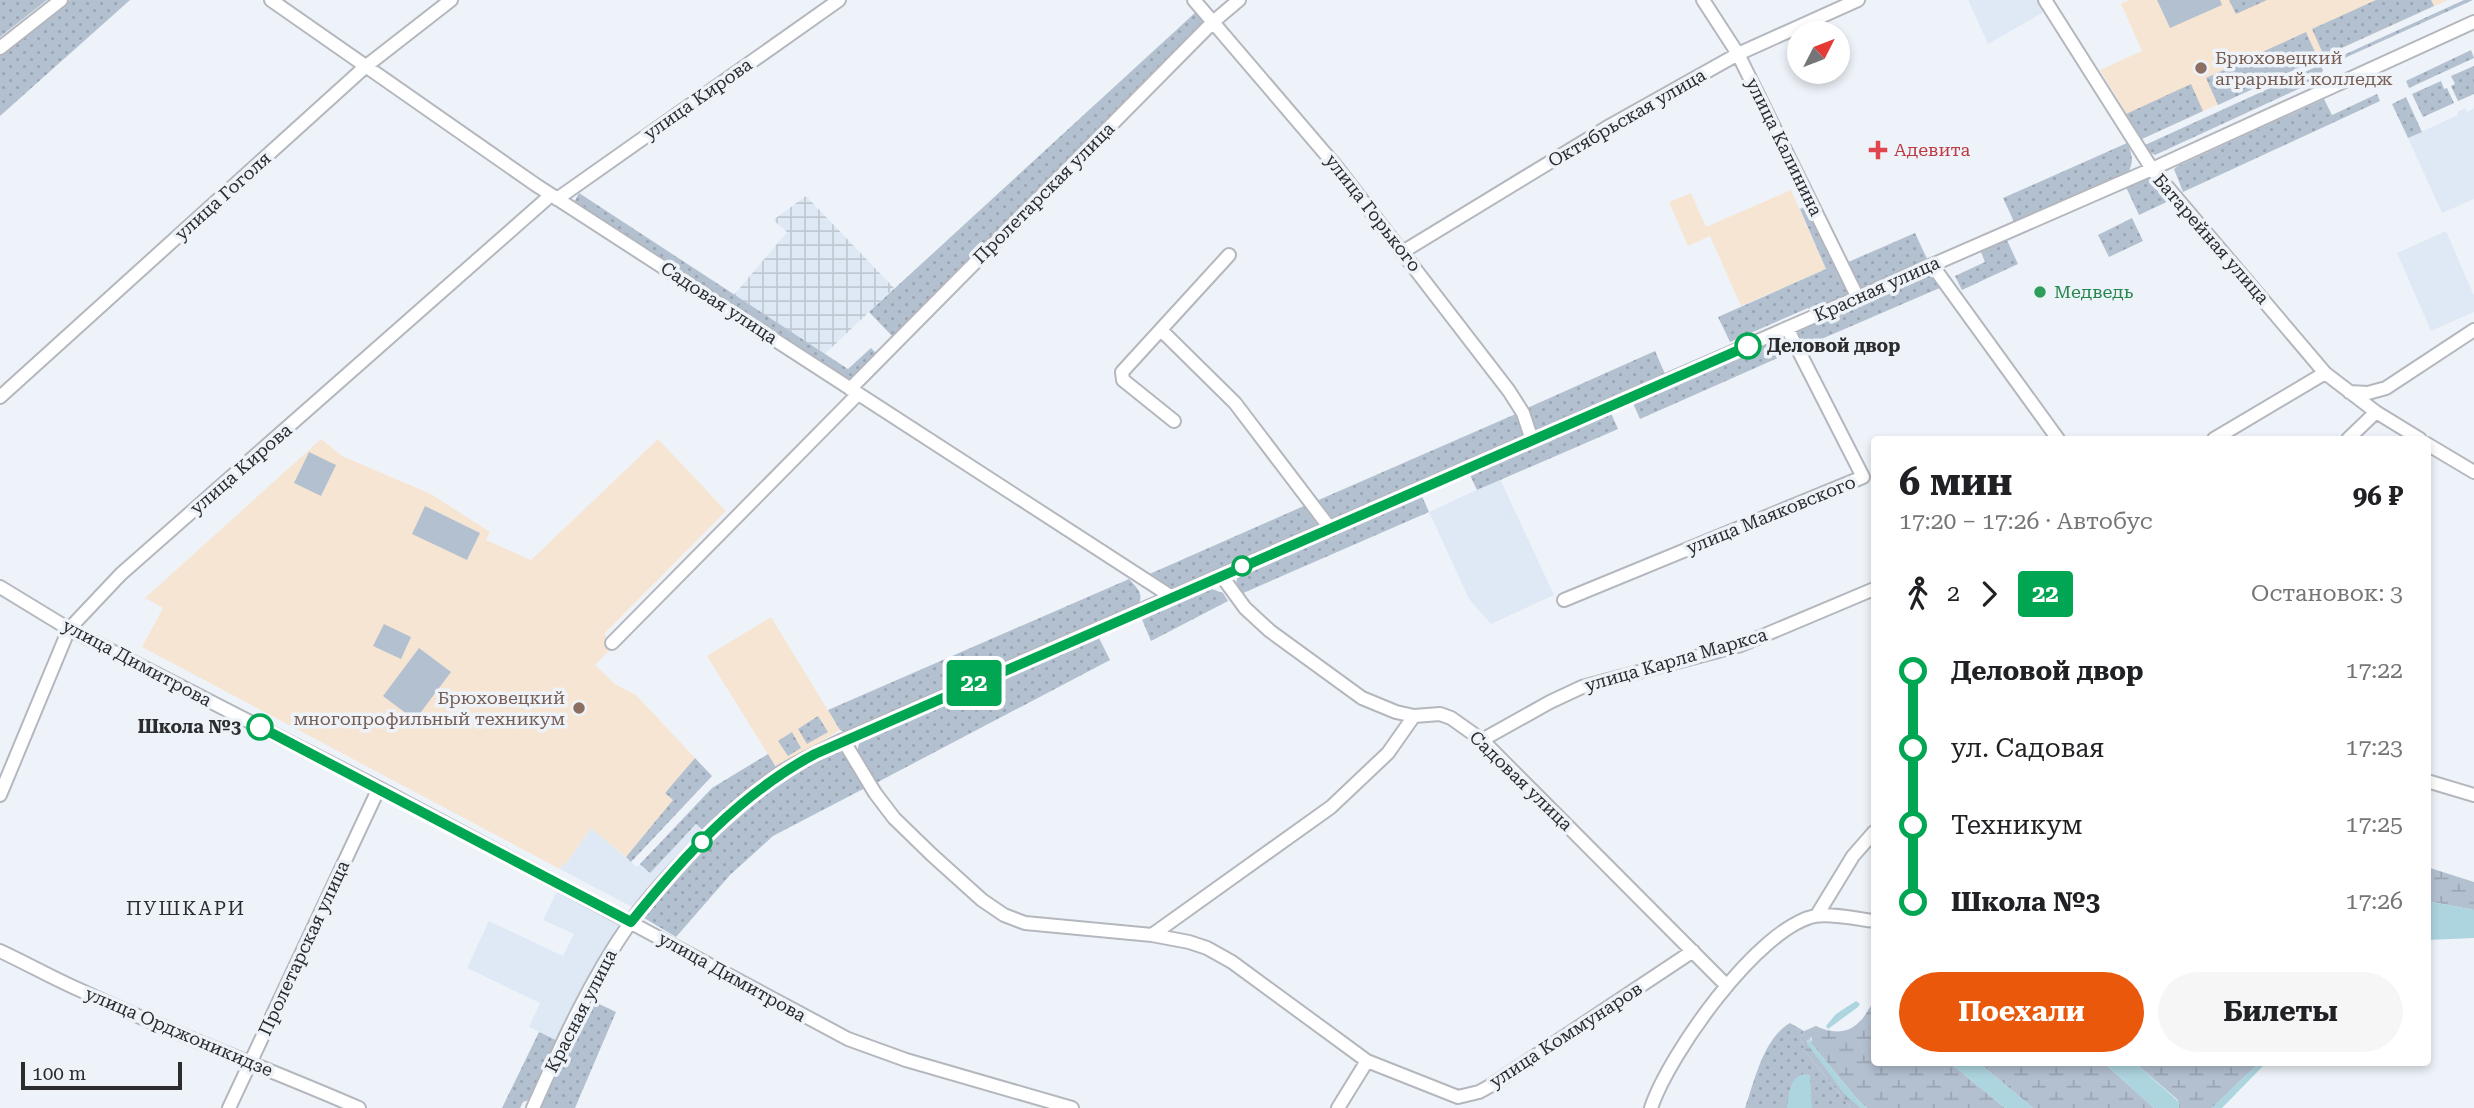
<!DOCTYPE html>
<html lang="ru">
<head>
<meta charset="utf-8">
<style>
  body { margin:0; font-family:"Roboto Serif",serif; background:#f6f6f6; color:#202124; height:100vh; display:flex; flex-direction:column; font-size:26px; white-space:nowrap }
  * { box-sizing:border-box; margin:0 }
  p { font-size:23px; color:#757577 }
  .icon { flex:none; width:38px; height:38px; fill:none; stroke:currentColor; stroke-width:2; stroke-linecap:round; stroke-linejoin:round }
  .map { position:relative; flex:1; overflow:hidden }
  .side { position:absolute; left:1871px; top:436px; width:560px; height:630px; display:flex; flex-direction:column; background:#fff; border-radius:7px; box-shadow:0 4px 10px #0003 }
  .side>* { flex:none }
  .badge { padding:0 14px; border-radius:5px; font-size:24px; line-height:46px }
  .needle { width:46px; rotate:48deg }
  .tools { position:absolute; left:1787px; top:21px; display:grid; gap:14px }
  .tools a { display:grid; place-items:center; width:63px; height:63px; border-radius:50%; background:#fff; box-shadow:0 4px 10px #0003; font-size:35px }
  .scale { position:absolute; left:21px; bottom:18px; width:161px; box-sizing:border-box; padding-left:7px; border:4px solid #2b2c2e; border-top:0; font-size:19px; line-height:24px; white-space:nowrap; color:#2b2c2e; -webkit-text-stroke:5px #eef3f9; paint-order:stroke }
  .map>.badge { position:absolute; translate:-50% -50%; box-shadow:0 0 0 4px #fff }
  .legs { display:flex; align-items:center; gap:10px; height:77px; padding:0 28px; font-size:23px }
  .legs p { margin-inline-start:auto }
  .summary { display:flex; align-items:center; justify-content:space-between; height:119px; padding:0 28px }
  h1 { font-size:38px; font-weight:700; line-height:52px }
  .action { display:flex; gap:14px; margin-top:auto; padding:14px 28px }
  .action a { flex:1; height:80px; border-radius:42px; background:#ea580c; color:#fff; font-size:28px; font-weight:700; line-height:80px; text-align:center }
  .action a+a { background:#f6f6f6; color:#202124 }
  ul { padding:0 28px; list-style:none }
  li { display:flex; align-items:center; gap:24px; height:77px; font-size:26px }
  li i { display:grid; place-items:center; width:10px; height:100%; margin:0 9px; background:currentColor }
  li i::after { content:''; width:18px; height:18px; margin:-9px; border:5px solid; border-radius:50%; background:#fff }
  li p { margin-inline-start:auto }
  li:first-child i { background:linear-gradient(#0000 50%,currentColor 0) }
  li:last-child i { background:linear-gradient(currentColor 50%,#0000 0) }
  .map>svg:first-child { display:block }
</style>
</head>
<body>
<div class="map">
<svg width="2474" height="1108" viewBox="0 0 2474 1108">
  <defs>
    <pattern id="industrial-grid" width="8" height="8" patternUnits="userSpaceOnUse" patternTransform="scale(1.75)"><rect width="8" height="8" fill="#dfe9f5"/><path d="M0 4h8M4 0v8" fill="none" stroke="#c0c8d2"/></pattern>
    <pattern id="grass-dots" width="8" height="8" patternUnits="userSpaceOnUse" patternTransform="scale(1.75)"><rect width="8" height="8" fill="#b3c0d0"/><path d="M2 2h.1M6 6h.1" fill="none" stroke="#9aa5b3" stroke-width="1.8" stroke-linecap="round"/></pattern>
    <pattern id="wetland-marsh" width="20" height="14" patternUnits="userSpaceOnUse" patternTransform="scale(1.75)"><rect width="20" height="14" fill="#b3c0d0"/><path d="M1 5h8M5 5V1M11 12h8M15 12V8" fill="none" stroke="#9aa5b3"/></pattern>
  </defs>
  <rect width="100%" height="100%" fill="#eef3f9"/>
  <path fill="#dfe9f5" d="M 1968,0 L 2037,0 L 2044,12 L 1988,44 Z
    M 2465,108 L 2467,112 L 2474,108 L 2474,199 L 2442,213 L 2408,138 L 2458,115 L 2457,112 Z
    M 2446,231 L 2474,296 L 2474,312 L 2431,331 L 2397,253 Z
    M 1500,479 L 1554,595 L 1491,624 L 1469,599 L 1429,512 Z
    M 696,824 L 704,831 L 634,908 L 560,869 L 563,863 L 566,864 L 591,828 L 637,867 L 640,864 L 650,872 Z
    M 558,889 L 623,923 L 558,1041 L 529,1027 L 540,1003 L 467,968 L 489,921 L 563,956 L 574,934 L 543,920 Z"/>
  <path fill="url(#industrial-grid)" d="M 806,196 L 894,288 L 825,354 L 734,295 L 787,232 L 773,220 Z"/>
  <path fill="#f7e5d4" d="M 2129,0 L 2448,0 L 2142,139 L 2100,70 L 2142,51 L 2121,4 Z
    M 1791,190 L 1826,269 L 1741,306 L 1710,236 L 1688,246 L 1669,202 L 1691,193 L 1706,227 Z
    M 321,439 L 342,456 L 431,494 L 490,532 L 486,540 L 531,560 L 658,439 L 726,511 L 604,634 L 614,645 L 595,665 L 615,684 L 636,695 L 695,758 L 665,793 L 673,800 L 626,857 L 591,828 L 565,865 L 563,863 L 560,869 L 142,647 L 163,608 L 145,598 Z
    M 771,617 L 840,730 L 777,769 L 707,656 Z"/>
  <path fill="url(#grass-dots)" d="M 0,0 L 47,0 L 0,37 Z
    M 70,0 L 130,0 L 0,116 L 0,56 Z
    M 2229,0 L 2267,0 L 2236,14 Z
    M 2376,0 L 2431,0 L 2434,6 L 2324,56 L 2312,29 Z
    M 2464,0 L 2473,0 L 2327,66 L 2326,63 Z
    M 1197,11 L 1207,24 L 894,338 L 869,312 Z
    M 2306,32 L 2318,59 L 2218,105 L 2206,78 Z
    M 2471,50 L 2474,58 L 2409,88 L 2406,81 Z
    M 2320,65 L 2323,70 L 2318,80 L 2155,155 L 2148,151 L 2145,145 Z
    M 2474,66 L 2474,94 L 2458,101 L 2451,86 L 2455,84 L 2451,76 Z
    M 2441,81 L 2444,89 L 2447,88 L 2454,103 L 2423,117 L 2412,94 Z
    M 2191,84 L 2203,111 L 2142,139 L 2126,114 Z
    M 2377,94 L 2380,101 L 2183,192 L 2174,169 L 2178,166 L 2324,99 L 2332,115 Z
    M 2406,97 L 2422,132 L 2408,138 L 2392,104 Z
    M 2127,143 C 2133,155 2134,163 2127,175 L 2015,224 L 2003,198 Z
    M 2148,175 L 2151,176 L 2171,200 L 2139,215 L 2125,185 Z
    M 579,193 L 848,369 L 871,348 L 878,355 L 849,385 L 573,204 Z
    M 1809,205 L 1853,295 L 1814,313 L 1808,308 L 1730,342 L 1718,317 L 1826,269 L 1800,209 Z
    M 2132,218 L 2143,241 L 2109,257 L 2098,235 Z
    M 1915,233 L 1929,263 L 1863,291 L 1859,289 L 1846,263 Z
    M 2006,238 L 2018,264 L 1962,290 L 1955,276 L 1985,262 L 1980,250 Z
    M 1927,273 L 1932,274 L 1942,287 L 1803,347 L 1796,329 Z
    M 1786,334 L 1790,342 L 1789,353 L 1640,419 L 1632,401 Z
    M 1655,351 L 1666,376 L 1536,432 L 1531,425 L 1525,409 Z
    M 1610,411 L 1618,429 L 1477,490 L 1469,473 Z
    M 1518,413 L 1523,426 L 1523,438 L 1331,523 L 1314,502 Z
    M 1421,494 L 1429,512 L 1241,594 L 1236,588 L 1237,576 Z
    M 1306,505 L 1319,522 L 1320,527 L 1172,593 L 1145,576 Z
    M 1129,579 C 1136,587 1145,594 1138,605 L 847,733 L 840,730 L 828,710 Z
    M 1209,588 L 1223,593 L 1228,601 L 1151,641 L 1141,617 Z
    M 1098,636 L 1110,660 L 876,783 L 857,752 L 860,740 Z
    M 818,716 L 828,732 L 807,744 L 798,729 Z
    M 792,732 L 801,748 L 788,756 L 778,741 Z
    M 838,749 L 845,755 L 865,788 L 773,836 L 730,875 L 676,937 L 644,918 C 677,877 711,837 751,803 C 777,781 808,765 838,749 Z
    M 768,754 L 777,769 L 732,803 L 704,831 L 696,824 L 650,873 L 640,864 L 712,788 Z
    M 695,758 L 712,776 L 631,862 L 626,857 L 673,800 L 665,793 Z
    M 595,1002 L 616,1012 L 575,1108 L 541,1108 L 567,1051 L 574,1045 Z
    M 1790,1023 L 1804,1031 L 1800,1038 L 1807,1054 L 1851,1108 L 1745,1108 C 1755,1080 1763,1039 1790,1023 Z
    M 539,1032 L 558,1041 L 532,1099 L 523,1102 L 520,1108 L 502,1108 Z"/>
  <path fill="url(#wetland-marsh)" d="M 2427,867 L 2474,882 L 2474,910 L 2427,901 Z
    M 1874,1002 L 1874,1062 L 1949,1062 L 2005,1108 L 1867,1108 L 1856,1098 L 1811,1043 L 1812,1037 L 1807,1041 L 1841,1089 L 1861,1108 L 1851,1108 L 1807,1054 L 1800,1038 L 1804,1031 L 1816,1026 C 1831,1033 1848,1035 1860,1021 C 1866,1016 1868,1008 1874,1002 Z
    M 1978,1062 L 2103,1062 L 2154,1108 L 2033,1108 Z
    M 2134,1062 L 2260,1062 L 2212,1108 L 2179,1108 L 2178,1100 Z"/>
  <path fill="#b3c0d0" d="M 2157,0 L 2220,0 L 2222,5 L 2170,28 Z
    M 309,452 L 336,465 L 321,496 L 294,483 Z
    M 425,506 L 480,533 L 467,560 L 412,534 Z
    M 384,624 L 411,637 L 401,659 L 373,646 Z
    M 419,648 L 451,672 L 415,720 L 383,696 Z"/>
  <path fill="#add5df" d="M 2427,901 L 2474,910 L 2474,938 L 2427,940 Z
    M 1856,1001 L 1860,1004 L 1858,1007 L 1828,1029 L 1826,1026 L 1836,1014 Z
    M 1810,1036 L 1811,1043 L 1856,1098 L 1867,1108 L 1861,1108 L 1847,1097 L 1807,1044 Z
    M 1949,1062 L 1978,1062 L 2033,1108 L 2005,1108 Z
    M 2103,1062 L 2134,1062 L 2178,1101 L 2179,1108 L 2154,1108 Z
    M 2260,1062 L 2267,1062 L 2222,1108 L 2212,1108 Z
    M 1804,1074 L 1810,1075 L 1812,1108 L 1787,1108 C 1790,1093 1788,1079 1804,1074 Z"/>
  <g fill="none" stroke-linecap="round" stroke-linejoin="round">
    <g stroke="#b4b8be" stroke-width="16">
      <path id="minor" d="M 271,0 L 536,185 L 1172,597
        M 1194,0 L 1335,165 L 1509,391 L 1523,413 L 1532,440
        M 1703,0 L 1738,54 L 1858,298
        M 2045,0 L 2152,169 L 2325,373 L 2376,412 L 2420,439
        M 0,48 L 61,0
        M 557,199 L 839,0
        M 1404,251 L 1606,128 L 1738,54 L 1858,0
        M 1932,265 L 2058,439
        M 1161,330 L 1235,403 L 1330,528
        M 850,389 L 1213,22 L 1239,0
        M 2349,392 L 2368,393 L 2386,388 L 2474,330
        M 0,397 L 365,67 L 451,0
        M 1174,421 L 1123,380 L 1122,372 L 1229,255
        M 2214,439 L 2325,373
        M 2348,439 L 2376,412
        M 2427,444 L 2474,472
        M 1221,575 L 1245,608 L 1270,631 L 1362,698 L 1396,712 L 1414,716 L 1440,714 L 1451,718 L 1482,740 L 1727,986
        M 0,587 L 69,629 L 379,788 L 848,1039 L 906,1060 L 1072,1108
        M 1564,600 L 1863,477 L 1787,328
        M 612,643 L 858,394
        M 843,740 L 875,793 L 894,818 L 931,854 L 982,900 L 1004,915 L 1025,923 L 1152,935 L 1189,942 L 1207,948 L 1232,962 L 1367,1061 L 1458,1097 L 1479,1092 L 1490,1086 L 1693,951
        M 1482,740 L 1550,702 L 1582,687 L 1741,645 L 1874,589
        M 2427,781 L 2474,795
        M 0,795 L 69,629 L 121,574 L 551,195
        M 1817,915 L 1853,856 L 1874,832
        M 1152,935 L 1331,807 L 1388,753 L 1414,716
        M 0,951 C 28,964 54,979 82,991 C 173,1034 267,1068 359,1108
        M 229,1108 L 379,788
        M 533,1108 C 561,1045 590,980 630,923 C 651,893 678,866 704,839 C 727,816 750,794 777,775 C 797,761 821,751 843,740 L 2152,169 L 2474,22
        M 1338,1108 L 1367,1061
        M 1651,1108 C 1669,1054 1758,928 1815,916 C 1830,913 1858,919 1874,921"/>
    </g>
    <use href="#minor" stroke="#fff" stroke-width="12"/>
  </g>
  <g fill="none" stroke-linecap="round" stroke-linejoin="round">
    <g stroke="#fff" stroke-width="16">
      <path id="line-1" d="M 260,727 L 631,922 C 683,857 741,793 815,754 L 1748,346"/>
    </g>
    <use href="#line-1" stroke="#00a651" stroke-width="10"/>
  </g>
  <g fill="#8d6e63" stroke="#eef3f9" stroke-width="2.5">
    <circle cx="2201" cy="68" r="7"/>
    <circle cx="579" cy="708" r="7"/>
  </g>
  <path fill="#e0444e" stroke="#eef3f9" stroke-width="2.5" d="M1874.5 139.5h7v7h7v7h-7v7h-7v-7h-7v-7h7z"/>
  <circle fill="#2e9e5b" stroke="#eef3f9" stroke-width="2.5" cx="2040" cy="292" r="7"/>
  <g fill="#fff" stroke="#00a651" stroke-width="3.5">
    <circle cx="1748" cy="346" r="12"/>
    <circle cx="1242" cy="566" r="9"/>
    <circle cx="260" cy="727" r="12"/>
    <circle cx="702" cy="842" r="9"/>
  </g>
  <g text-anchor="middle" stroke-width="7" stroke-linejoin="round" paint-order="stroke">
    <g font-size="18" fill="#785e54" stroke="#eef3f9" text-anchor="start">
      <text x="2215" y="64">Брюховецкий<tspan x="2215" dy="21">аграрный колледж</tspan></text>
      <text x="565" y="704" text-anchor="end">Брюховецкий<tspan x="565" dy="21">многопрофильный техникум</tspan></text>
    </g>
    <g font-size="18" fill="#2b2c2e" stroke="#eef3f9">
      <text transform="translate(698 99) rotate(-35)" y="6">улица Кирова</text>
      <text transform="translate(1627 118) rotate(-30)" y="6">Октябрьская улица</text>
      <text transform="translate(1784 147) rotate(64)" y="6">улица Калинина</text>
      <text transform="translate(1044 193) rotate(-45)" y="6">Пролетарская улица</text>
      <text transform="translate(223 196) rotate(-42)" y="6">улица Гоголя</text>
      <text transform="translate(1373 213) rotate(52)" y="6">улица Горького</text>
      <text transform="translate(2211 239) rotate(49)" y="6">Батарейная улица</text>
      <text transform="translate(1877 289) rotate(-24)" y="6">Красная улица</text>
      <text transform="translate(719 303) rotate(33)" y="6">Садовая улица</text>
      <text transform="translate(241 469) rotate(-41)" y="6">улица Кирова</text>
      <text transform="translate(1771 515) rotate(-22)" y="6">улица Маяковского</text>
      <text transform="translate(1676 660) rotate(-16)" y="6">улица Карла Маркса</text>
      <text transform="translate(137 663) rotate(28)" y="6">улица Димитрова</text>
      <text transform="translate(1521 781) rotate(44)" y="6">Садовая улица</text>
      <text transform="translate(304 948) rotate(-65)" y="6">Пролетарская улица</text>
      <text transform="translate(732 977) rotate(29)" y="6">улица Димитрова</text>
      <text transform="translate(581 1011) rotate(-63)" y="6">Красная улица</text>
      <text transform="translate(179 1032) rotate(23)" y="6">улица Орджоникидзе</text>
      <text transform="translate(1566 1035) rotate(-33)" y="6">улица Коммунаров</text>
    </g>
    <g font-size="18" fill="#be3a42" stroke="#eef3f9" text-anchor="start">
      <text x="1894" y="156">Адевита</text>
    </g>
    <g font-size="18" fill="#27864d" stroke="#eef3f9" text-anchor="start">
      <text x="2054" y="298">Медведь</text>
    </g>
    <g font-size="18" font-weight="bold" fill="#2b2c2e" stroke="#eef3f9" text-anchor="start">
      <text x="1767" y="352">Деловой двор</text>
      <text x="241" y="733" text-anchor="end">Школа №3</text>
    </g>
    <g font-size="19" letter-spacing="2" fill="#2a2e32" stroke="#eef3f9">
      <text x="186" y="915">ПУШКАРИ</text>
    </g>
  </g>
</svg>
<div class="tools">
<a><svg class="needle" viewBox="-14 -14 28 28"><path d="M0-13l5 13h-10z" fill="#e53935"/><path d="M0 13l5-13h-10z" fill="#757577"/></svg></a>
</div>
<div class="scale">100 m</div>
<b class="badge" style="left:974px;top:683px;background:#00a651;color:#fff">22</b>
<section class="side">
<div class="summary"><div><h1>6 мин</h1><p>17:20 – 17:26 · Автобус</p></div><b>96 ₽</b></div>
<div class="legs"><svg class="icon" aria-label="walk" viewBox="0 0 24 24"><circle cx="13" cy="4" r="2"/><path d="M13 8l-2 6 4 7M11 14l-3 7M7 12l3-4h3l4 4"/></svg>2<svg class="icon" aria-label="forward" viewBox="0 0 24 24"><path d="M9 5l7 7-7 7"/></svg><b class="badge" style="background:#00a651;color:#fff">22</b><p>Остановок: 3</p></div>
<ul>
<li><i style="color:#00a651"></i><b>Деловой двор</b><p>17:22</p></li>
<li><i style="color:#00a651"></i><span>ул. Садовая</span><p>17:23</p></li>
<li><i style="color:#00a651"></i><span>Техникум</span><p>17:25</p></li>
<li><i style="color:#00a651"></i><b>Школа №3</b><p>17:26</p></li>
</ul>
<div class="action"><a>Поехали</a><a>Билеты</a></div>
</section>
</div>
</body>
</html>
